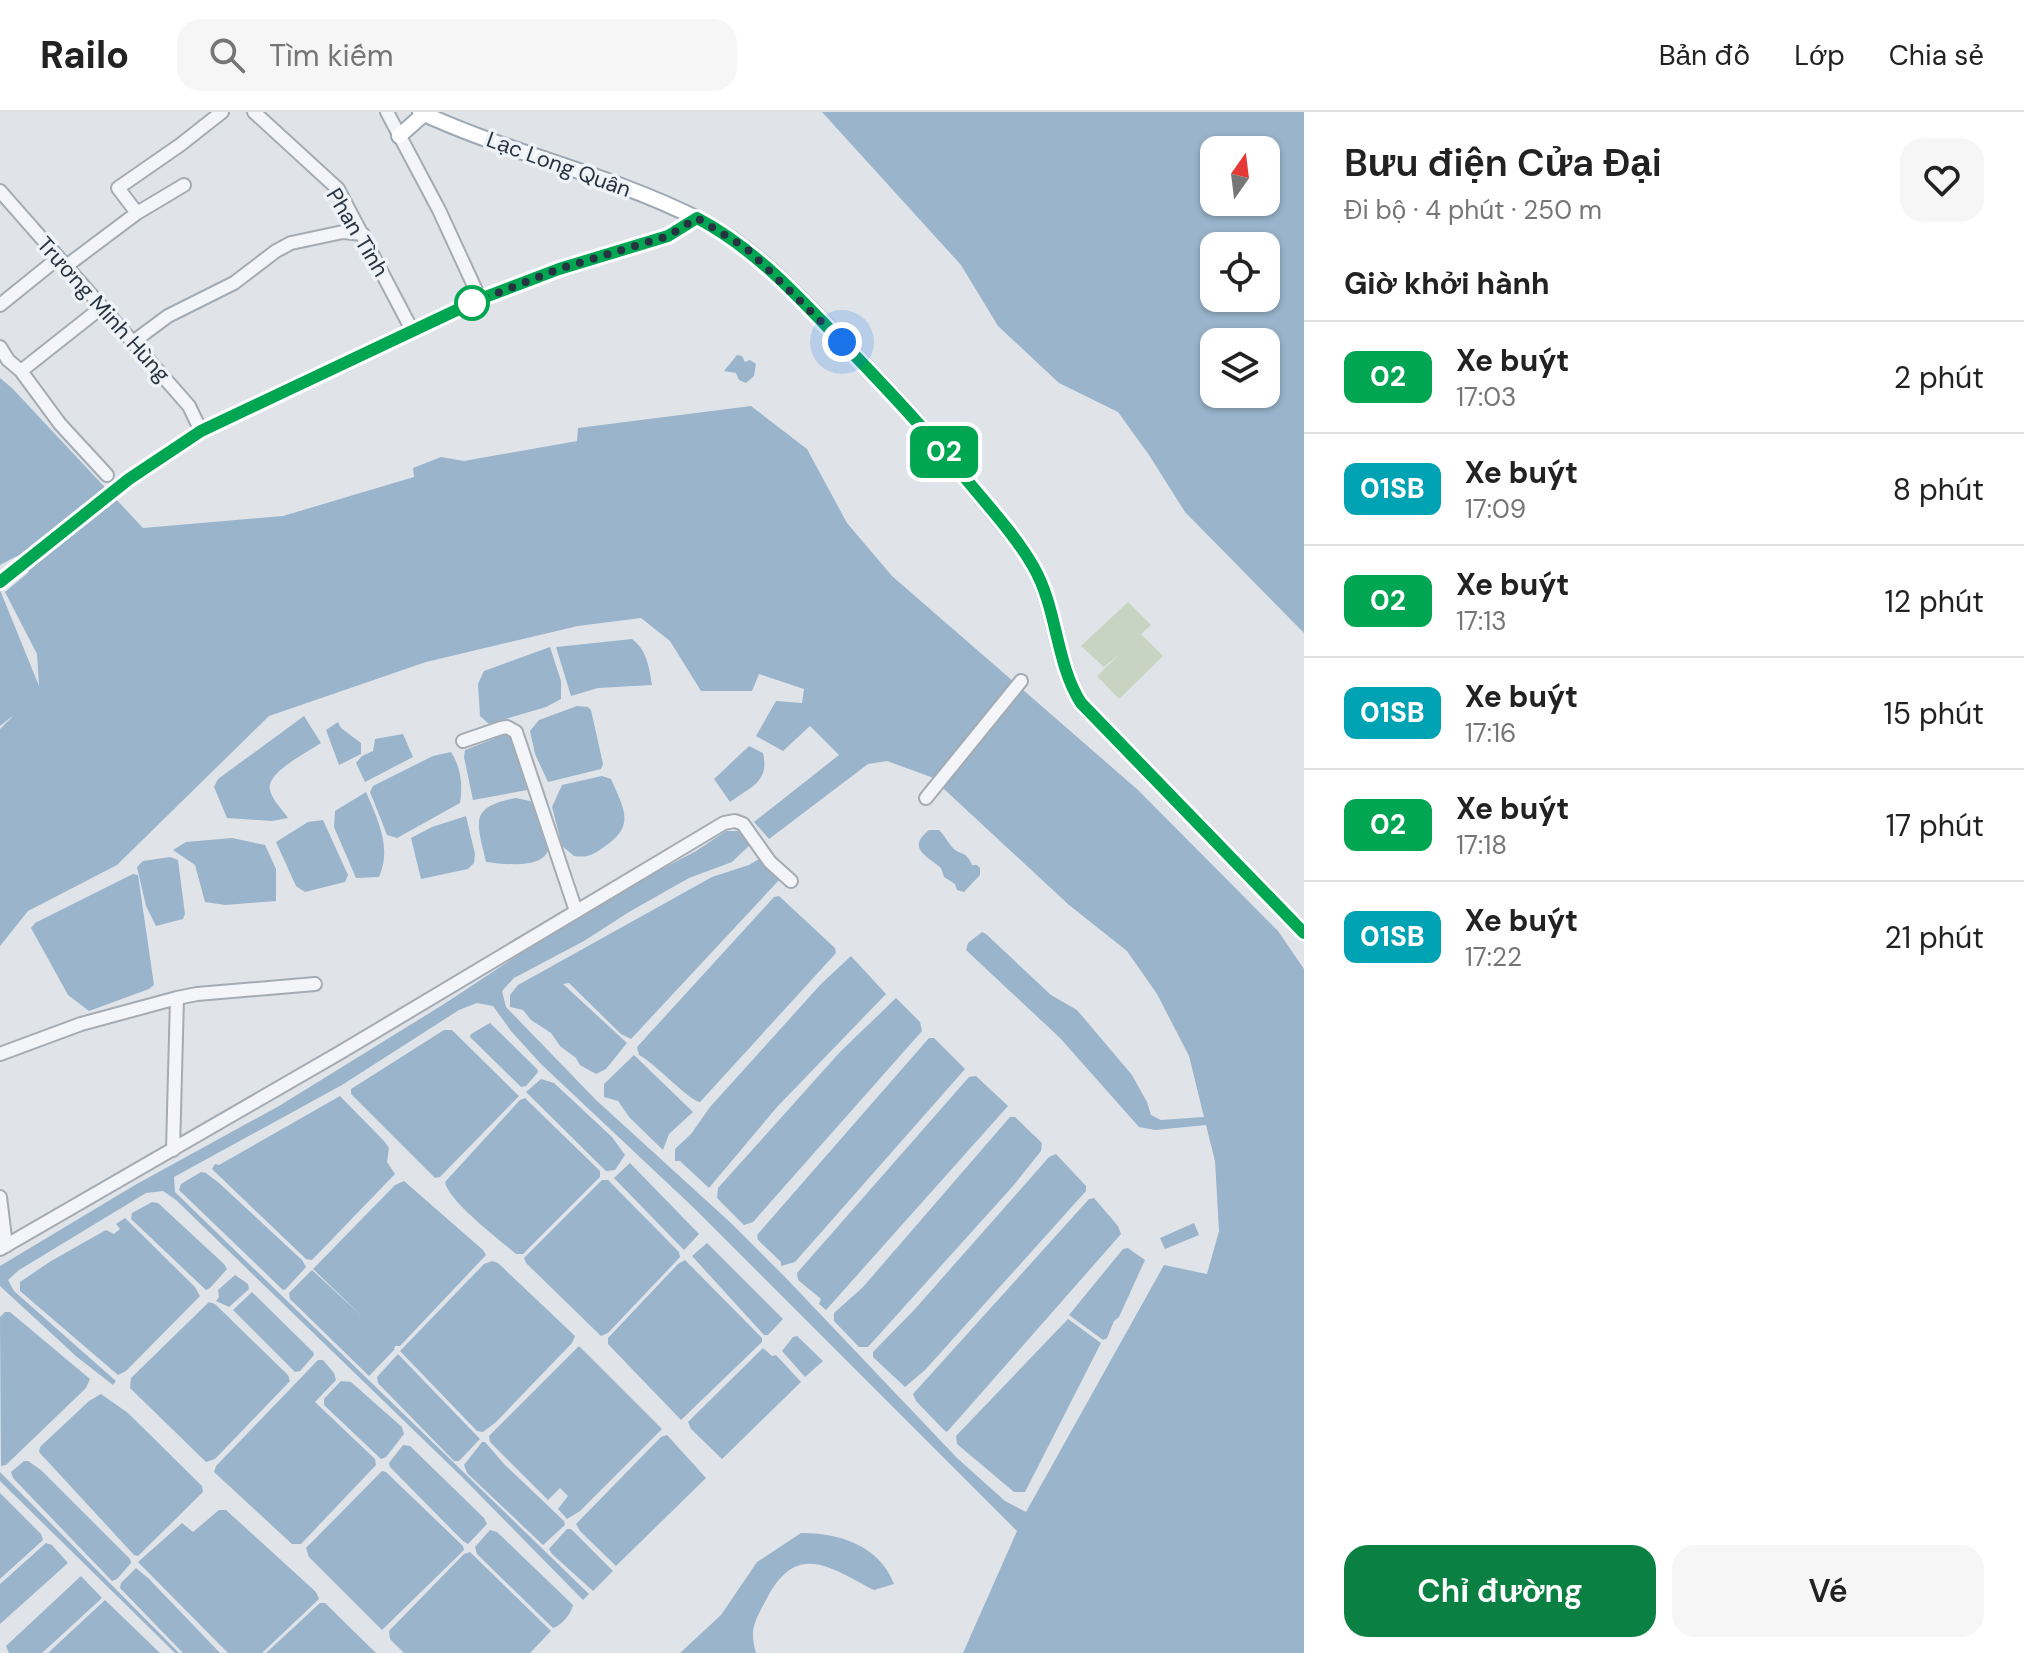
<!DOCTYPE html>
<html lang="vi">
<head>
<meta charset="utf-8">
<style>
  body { margin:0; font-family:"DM Sans",sans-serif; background:#f6f6f6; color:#222; height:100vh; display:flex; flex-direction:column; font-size:30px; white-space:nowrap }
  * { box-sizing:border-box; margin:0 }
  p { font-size:26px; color:#767676 }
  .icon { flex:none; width:44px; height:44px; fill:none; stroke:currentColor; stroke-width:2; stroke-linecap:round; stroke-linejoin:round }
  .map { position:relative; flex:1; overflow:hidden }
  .panel { display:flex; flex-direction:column; background:#fff; width:720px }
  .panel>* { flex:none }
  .badge { padding:0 16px; border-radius:12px; font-size:28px; line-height:52px }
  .needle { width:52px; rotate:14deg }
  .controls { position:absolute; left:1200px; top:24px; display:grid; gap:16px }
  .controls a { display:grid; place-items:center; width:80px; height:80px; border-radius:16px; background:#fff; box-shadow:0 2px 6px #0004; font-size:40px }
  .you { position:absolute; width:40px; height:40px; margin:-20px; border:6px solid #fff; border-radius:50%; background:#1a73e8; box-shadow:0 0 0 12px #1a73e833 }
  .map>.badge { position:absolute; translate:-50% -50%; box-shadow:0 0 0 4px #fff }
  h2 { padding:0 40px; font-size:30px; line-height:72px }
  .round { display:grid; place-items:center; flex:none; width:84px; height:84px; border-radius:24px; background:#f6f6f6 }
  .headline { display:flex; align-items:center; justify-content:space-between; height:136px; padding:0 40px }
  h1 { font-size:38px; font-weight:600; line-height:60px }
  .button { display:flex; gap:16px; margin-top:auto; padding:16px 40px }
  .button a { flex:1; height:92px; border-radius:24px; background:#0b8043; color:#fff; font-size:32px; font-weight:600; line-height:92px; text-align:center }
  .button a+a { background:#f6f6f6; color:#222 }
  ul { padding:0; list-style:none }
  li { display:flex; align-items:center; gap:24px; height:112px; padding:0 40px; border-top:2px solid #e0e0e0 }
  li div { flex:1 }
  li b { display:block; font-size:30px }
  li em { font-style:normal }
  li .badge { min-width:88px; font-weight:700; text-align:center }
  header { display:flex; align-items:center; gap:48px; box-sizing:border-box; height:112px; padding:0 40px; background:#fff; border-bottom:2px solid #e0e0e0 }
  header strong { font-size:38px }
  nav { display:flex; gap:44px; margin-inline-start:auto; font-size:28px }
  .search { width:560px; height:72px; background:#f6f6f6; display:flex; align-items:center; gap:20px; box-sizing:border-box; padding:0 28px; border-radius:24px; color:#767676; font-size:30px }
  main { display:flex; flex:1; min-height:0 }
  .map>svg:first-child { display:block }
</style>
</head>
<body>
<header>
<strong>Railo</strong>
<div class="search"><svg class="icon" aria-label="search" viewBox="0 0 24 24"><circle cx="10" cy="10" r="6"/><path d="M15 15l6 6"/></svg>Tìm kiếm</div>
<nav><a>Bản đồ</a><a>Lớp</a><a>Chia sẻ</a></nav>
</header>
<main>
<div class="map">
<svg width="1304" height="1541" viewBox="0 0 1304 1541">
  <rect width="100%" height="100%" fill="#e0e4e9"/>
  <path fill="#c6d4c1" d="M 1128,490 L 1151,513 L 1141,522 L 1163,544 L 1119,587 L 1097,564 L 1121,541 L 1104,555 L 1081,534 Z"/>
  <path fill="#99b4cb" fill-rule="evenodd" d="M 822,0 L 1304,0 L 1304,521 L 1185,400 L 1149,343 L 1118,300 L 1059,271 L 998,214 L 961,153 ZM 1266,38 L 1266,90 L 1214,90 L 1214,38 ZM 1266,134 L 1266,186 L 1214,186 L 1214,134 ZM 1266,230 L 1266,282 L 1214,282 L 1214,230 Z
    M 737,243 L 742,244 L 745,250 L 750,248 L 756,252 L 754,264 L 746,271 L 739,268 L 736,261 L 724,259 Z
    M 0,266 L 12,276 L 143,416 L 283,404 L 414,365 L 413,356 L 441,345 L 464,349 L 577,329 L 578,316 L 751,294 L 807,337 L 847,411 L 892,464 L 1138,678 L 1278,819 L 1304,857 L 1304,1541 L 963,1541 L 1017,1419 L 695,1097 L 541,952 L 511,919 L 493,894 L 477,891 L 459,898 L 342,973 L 174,1065 L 175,1080 L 589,1482 L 583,1488 L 462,1365 L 176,1088 L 163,1079 L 146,1081 L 19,1158 L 8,1168 L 14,1179 L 116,1269 L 113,1273 L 77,1245 L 0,1174 L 0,1154 L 135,1073 L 279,994 L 444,892 L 544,826 L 647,765 L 696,739 L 726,719 L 741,719 L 750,733 L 732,750 L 689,766 L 629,800 L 584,829 L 514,866 L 502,879 L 506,895 L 596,988 L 731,1111 L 785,1165 L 957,1346 L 1005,1389 L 1026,1400 L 1164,1153 L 1207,1162 L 1219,1119 L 1215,1049 L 1206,1013 L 1155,1018 L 1139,1015 L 1060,926 L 966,838 L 968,831 L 982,820 L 986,822 L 1051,883 L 1077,898 L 1132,963 L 1147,990 L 1151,1003 L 1161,1008 L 1204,1005 L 1189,944 L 1157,882 L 1127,839 L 1069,793 L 931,665 L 887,649 L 868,652 L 769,727 L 754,710 L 839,643 L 810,614 L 783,639 L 756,624 L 776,589 L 802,591 L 804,577 L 759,562 L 752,579 L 701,579 L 670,529 L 641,506 L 578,514 L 426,550 L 269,604 L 117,753 L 28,799 L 0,834 L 0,617 L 14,603 L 0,614 L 0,478 L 39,574 L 37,542 L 5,480 L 29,460 L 17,444 L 0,453 Z
    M 632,527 C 647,538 649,555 652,573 L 598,576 L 571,584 L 556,535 Z
    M 550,535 L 561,569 L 561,587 L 546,595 L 489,612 L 480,604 L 478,572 L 484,559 Z
    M 577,594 L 588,595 L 591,598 L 603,652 L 601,657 L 548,670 L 535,642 L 530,619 L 539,608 Z
    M 304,604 L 321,631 C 308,640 265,661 270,678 C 272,688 283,698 288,706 L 272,709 L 227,706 L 214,675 L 218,667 Z
    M 338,610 L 341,616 L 361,631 L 361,642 L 339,653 L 326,618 Z
    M 403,622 L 413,645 L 365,670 L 356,651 L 362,644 L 373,639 L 375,627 Z
    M 506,622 L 512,627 L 527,678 L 473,688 L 464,645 L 465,638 Z
    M 749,634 L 763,641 C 770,670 750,675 730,690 L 714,667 Z
    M 451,640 C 461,655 463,674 460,691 L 397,726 L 387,723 L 370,680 L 373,674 L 433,644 Z
    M 602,664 L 611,667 C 624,697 636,714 604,735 C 593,743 587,746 574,744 L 562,734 L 552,695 L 562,673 Z
    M 366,680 C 378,708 392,736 379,765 L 356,766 L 334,715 L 335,699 Z
    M 516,686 L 530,689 C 569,746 545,758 486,750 C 477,710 468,695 516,686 Z
    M 466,704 L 475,742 L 474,751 L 468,757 L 421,767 L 411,726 L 432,715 Z
    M 323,708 L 348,763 L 345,770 L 305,780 L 296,774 L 276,730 L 308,710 Z
    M 929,718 L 939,718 C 945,724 947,729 952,735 C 960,744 966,738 972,753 L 977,753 L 980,756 L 980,763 L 964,780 L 957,778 L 955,772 L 944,765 L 941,756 C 927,744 906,736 929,718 Z
    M 232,726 L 265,733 L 276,757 L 276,789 L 225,793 L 205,790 L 195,753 L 173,738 L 186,730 Z
    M 170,745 L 178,748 L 185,802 L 183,807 L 156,814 L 146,794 L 137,755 L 143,749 Z
    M 759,747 L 780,767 L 631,927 L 621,922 L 569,871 L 563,872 L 627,931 L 606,957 L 596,962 L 580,953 L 576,946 L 560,934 L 551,921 L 531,908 L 523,898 L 510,895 L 510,883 L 518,873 L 712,765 L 749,753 Z
    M 133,762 L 138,763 L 154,873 L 149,877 L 89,899 L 68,883 L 31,816 L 35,811 Z
    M 779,784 L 835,836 L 836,841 L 700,990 C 689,989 655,951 639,943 L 637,935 L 774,785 Z
    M 851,844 L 886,882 L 777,995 L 709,1076 L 680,1049 L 675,1049 L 675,1037 L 691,1022 L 710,995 L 821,872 Z
    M 896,886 L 920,910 L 922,919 L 753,1110 L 744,1113 L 717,1086 L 718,1076 L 840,940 Z
    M 490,911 L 537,957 L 538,960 L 526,974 L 521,975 L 470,925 L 471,922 Z
    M 444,918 L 452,918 L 519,984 L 440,1065 L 435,1066 L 351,982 L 351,977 Z
    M 929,926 L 934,926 L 965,957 L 795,1150 L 781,1154 L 781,1150 L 758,1128 L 757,1123 Z
    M 634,943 L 693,1000 L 669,1022 L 663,1038 L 630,1006 L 618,989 L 604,985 L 604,972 Z
    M 976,964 L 1008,994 L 826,1198 L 819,1192 L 821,1187 L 798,1168 L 797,1161 L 969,965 Z
    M 541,967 L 554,971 L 612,1025 L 625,1043 L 615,1058 L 606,1059 L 526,980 Z
    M 340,984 L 385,1030 L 389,1036 L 387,1050 L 395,1062 L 312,1148 L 306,1147 L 212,1057 L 215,1052 L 219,1053 Z
    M 525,986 L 600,1059 L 600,1065 L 523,1142 L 516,1142 C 500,1128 448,1089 445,1070 L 520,988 Z
    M 1010,1005 L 1015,1005 L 1042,1031 L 1041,1039 L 1013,1074 L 868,1235 L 859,1235 L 834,1209 L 834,1201 L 863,1175 Z
    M 1056,1042 L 1086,1074 L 1086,1079 L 926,1257 L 905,1275 L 873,1245 L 873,1240 L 915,1197 L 1049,1045 Z
    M 630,1051 L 699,1122 L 684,1138 L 614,1066 Z
    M 201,1060 L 206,1061 L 219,1071 L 302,1148 L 306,1155 L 286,1177 L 283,1178 L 179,1078 L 181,1072 Z
    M 602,1068 L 608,1068 L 679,1140 L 680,1145 L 608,1221 L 601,1224 L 526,1151 L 524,1146 Z
    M 404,1069 L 483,1138 L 486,1143 L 400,1234 L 395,1234 L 394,1238 L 369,1264 L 290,1187 L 289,1181 L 312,1158 L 365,1207 L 313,1157 L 395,1073 Z
    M 1094,1086 L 1118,1114 L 1121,1122 L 947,1320 L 944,1318 L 916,1289 L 913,1282 L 1089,1087 Z
    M 152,1090 L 158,1091 L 224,1152 L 227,1157 L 210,1176 L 206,1178 L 131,1107 L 132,1101 Z
    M 125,1106 L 195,1175 L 200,1184 L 126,1259 L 118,1263 L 20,1179 L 20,1170 L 51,1149 L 106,1118 L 114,1122 L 120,1117 L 116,1112 Z
    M 1194,1111 L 1199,1123 L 1165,1137 L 1160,1126 Z
    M 707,1131 L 783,1207 L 768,1223 L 764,1223 L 692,1144 Z
    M 1128,1136 L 1145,1148 L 1119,1205 L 1114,1209 L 1107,1226 L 1103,1228 L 1069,1203 L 1123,1137 Z
    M 685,1148 L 762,1226 L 762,1230 L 681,1308 L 608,1232 L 608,1226 L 678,1152 Z
    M 492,1149 L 498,1151 L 575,1224 L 572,1231 L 496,1310 L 483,1320 L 477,1319 L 400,1239 L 484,1152 Z
    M 235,1163 L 248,1172 L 249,1177 L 229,1195 L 216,1189 L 219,1185 L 218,1178 Z
    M 252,1180 L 313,1240 L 314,1243 L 300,1259 L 295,1260 L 233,1198 Z
    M 209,1190 L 215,1192 L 288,1263 L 290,1269 L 215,1347 L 206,1350 L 130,1276 L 131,1266 Z
    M 5,1200 L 10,1200 L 90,1267 L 86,1276 L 6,1353 L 1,1354 L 0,1205 Z
    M 1068,1207 L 1101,1231 L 1025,1380 L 1014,1380 L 957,1332 L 956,1324 Z
    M 797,1224 L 823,1249 L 805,1265 L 782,1239 L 793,1225 Z
    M 579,1234 L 662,1317 L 580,1399 L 567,1407 L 558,1397 L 568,1384 L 560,1376 L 548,1388 L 490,1330 L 489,1324 Z
    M 763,1236 L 772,1244 L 776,1243 L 801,1270 L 722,1347 L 691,1317 L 688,1310 Z
    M 398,1242 L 480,1327 L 459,1349 L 454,1349 L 378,1271 L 377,1265 Z
    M 318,1248 L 323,1248 L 334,1261 L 336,1268 L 315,1290 L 375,1347 L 376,1353 L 301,1432 L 292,1432 L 214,1360 L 216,1354 Z
    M 341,1269 L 351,1270 L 402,1315 L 404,1322 L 386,1345 L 381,1347 L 324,1293 L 324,1287 Z
    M 101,1282 L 128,1301 L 202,1374 L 203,1380 L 138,1444 L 134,1443 L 39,1340 L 40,1335 L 89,1289 Z
    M 667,1323 L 706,1366 L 616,1454 L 580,1419 L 576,1412 L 661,1325 Z
    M 482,1330 L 485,1330 L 504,1352 L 564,1409 L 565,1413 L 543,1433 L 467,1361 L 464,1353 Z
    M 403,1333 L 410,1334 L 484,1406 L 487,1412 L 468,1432 L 463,1429 L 390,1355 L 389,1351 Z
    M 24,1349 L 28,1349 L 41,1358 L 130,1447 L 131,1451 L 117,1467 L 112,1469 L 13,1366 L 11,1360 Z
    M 382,1359 L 386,1360 L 463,1434 L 464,1438 L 382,1518 L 309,1445 L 306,1436 Z
    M 0,1360 L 179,1541 L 175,1541 L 0,1369 Z
    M 0,1381 L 41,1422 L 43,1428 L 0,1467 Z
    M 219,1398 L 226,1398 L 316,1480 L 319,1487 L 262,1541 L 228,1541 L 138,1450 L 182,1411 L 193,1420 Z
    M 567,1417 L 571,1417 L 613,1459 L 593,1479 L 552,1442 L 549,1437 Z
    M 490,1418 L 497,1420 L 573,1493 C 571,1502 562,1513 553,1516 L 477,1442 L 475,1435 Z
    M 801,1421 C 839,1421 879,1433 894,1472 L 874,1478 C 828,1454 796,1429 766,1488 C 755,1509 749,1517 756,1541 L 680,1541 L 721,1503 L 757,1450 Z
    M 46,1431 L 52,1433 L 68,1451 L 0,1512 L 0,1472 Z
    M 470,1440 L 551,1519 L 530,1541 L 404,1541 L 390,1527 L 389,1519 L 464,1442 Z
    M 136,1456 L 149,1467 L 220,1541 L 183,1541 L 120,1476 L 121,1471 Z
    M 81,1464 L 102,1486 L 42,1541 L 9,1541 L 6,1534 Z
    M 105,1488 L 160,1541 L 48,1541 Z
    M 320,1491 L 325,1491 L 376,1541 L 266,1541 Z"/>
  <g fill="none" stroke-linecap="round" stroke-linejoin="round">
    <g stroke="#a5abb3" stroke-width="16">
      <path id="minor" d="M 254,0 L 338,77 L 412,218
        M 387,0 L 439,98 L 480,187
        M 0,79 L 189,294 L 201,319
        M 137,101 L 118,76 L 180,33 L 222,0
        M 65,155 L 137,101 L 184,73
        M 0,193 L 57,147
        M 133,230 L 168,204 L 234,171 L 276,139 L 291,131 L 343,120 L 363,122
        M 0,235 L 8,248 L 21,259 L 60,312 L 107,363
        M 21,259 L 102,195
        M 0,470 L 129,367 L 201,319 L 480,187 L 559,157 L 668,124 L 697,106
        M 463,629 L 501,616 L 507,615 L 516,620 L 576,799
        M 926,686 L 1021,569
        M 0,942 L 81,912 L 177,886 L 197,882 L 315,872
        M 173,1038 L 177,886
        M 0,1085 L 6,1134
        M 0,1137 L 341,940 L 724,711 L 735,709 L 743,712 L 770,750 L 791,769"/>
    </g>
    <g stroke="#9fa9b6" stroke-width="18">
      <path id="major" d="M 420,0 C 510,42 609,62 698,107 C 749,132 788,174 828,215 C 877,266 926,317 970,372 C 992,399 1016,425 1033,454 C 1058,498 1055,550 1081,591 L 1304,821
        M 399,24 L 424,2"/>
    </g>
    <use href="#minor" stroke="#f3f5f8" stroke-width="12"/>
    <use href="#major" stroke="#fff" stroke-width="14"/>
  </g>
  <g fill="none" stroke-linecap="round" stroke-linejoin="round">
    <g stroke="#fff" stroke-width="18">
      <path id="line" d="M 0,470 L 129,367 L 201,319 L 480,187 L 559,157 L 668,124 L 697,106 C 752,135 793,179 835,223 C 881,270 925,317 966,367 C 989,395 1015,423 1033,454 C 1058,497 1055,550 1081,591 L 1304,821"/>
    </g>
    <use href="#line" stroke="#00a651" stroke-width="12"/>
    <path stroke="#283341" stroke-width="8" stroke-dasharray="0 14.4" d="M 472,191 L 559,157 L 668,124 L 697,106 L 746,136 L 842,230"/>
  </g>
  <circle fill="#fff" stroke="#00a651" stroke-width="4" cx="472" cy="191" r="16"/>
  <g text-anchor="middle" stroke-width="7" stroke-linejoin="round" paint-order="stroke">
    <g font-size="22" fill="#283341" stroke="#eff3f7">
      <text transform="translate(559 52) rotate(20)" y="8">Lạc Long Quân</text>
      <text transform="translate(358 120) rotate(59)" y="8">Phan Tình</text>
      <text transform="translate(104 197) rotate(48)" y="8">Trương Minh Hùng</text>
    </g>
  </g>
</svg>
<div class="controls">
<a><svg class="needle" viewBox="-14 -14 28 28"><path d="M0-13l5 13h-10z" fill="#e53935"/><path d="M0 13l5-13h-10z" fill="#767676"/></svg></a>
<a><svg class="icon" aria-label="locate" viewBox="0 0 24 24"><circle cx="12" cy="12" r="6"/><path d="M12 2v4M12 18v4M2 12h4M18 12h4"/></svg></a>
<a><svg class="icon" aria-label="layers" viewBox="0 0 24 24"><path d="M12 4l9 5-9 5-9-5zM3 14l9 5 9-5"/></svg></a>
</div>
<div class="you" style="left:842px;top:230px"></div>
<b class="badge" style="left:944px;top:340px;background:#00a651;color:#fff">02</b>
</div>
<section class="panel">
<div class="headline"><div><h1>Bưu điện Cửa Đại</h1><p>Đi bộ · 4 phút · 250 m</p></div><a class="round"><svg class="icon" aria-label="heart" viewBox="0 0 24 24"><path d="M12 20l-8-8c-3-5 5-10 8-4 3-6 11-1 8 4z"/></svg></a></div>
<h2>Giờ khởi hành</h2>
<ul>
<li><span class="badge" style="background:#00a651;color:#fff">02</span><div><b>Xe buýt</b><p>17:03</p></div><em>2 phút</em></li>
<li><span class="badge" style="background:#00a3b4;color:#fff">01SB</span><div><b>Xe buýt</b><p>17:09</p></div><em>8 phút</em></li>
<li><span class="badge" style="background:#00a651;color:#fff">02</span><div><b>Xe buýt</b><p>17:13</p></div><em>12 phút</em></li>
<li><span class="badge" style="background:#00a3b4;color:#fff">01SB</span><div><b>Xe buýt</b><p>17:16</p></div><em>15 phút</em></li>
<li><span class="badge" style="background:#00a651;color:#fff">02</span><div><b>Xe buýt</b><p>17:18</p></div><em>17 phút</em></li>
<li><span class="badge" style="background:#00a3b4;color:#fff">01SB</span><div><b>Xe buýt</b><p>17:22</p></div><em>21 phút</em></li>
</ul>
<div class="button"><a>Chỉ đường</a><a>Vé</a></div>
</section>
</main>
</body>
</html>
